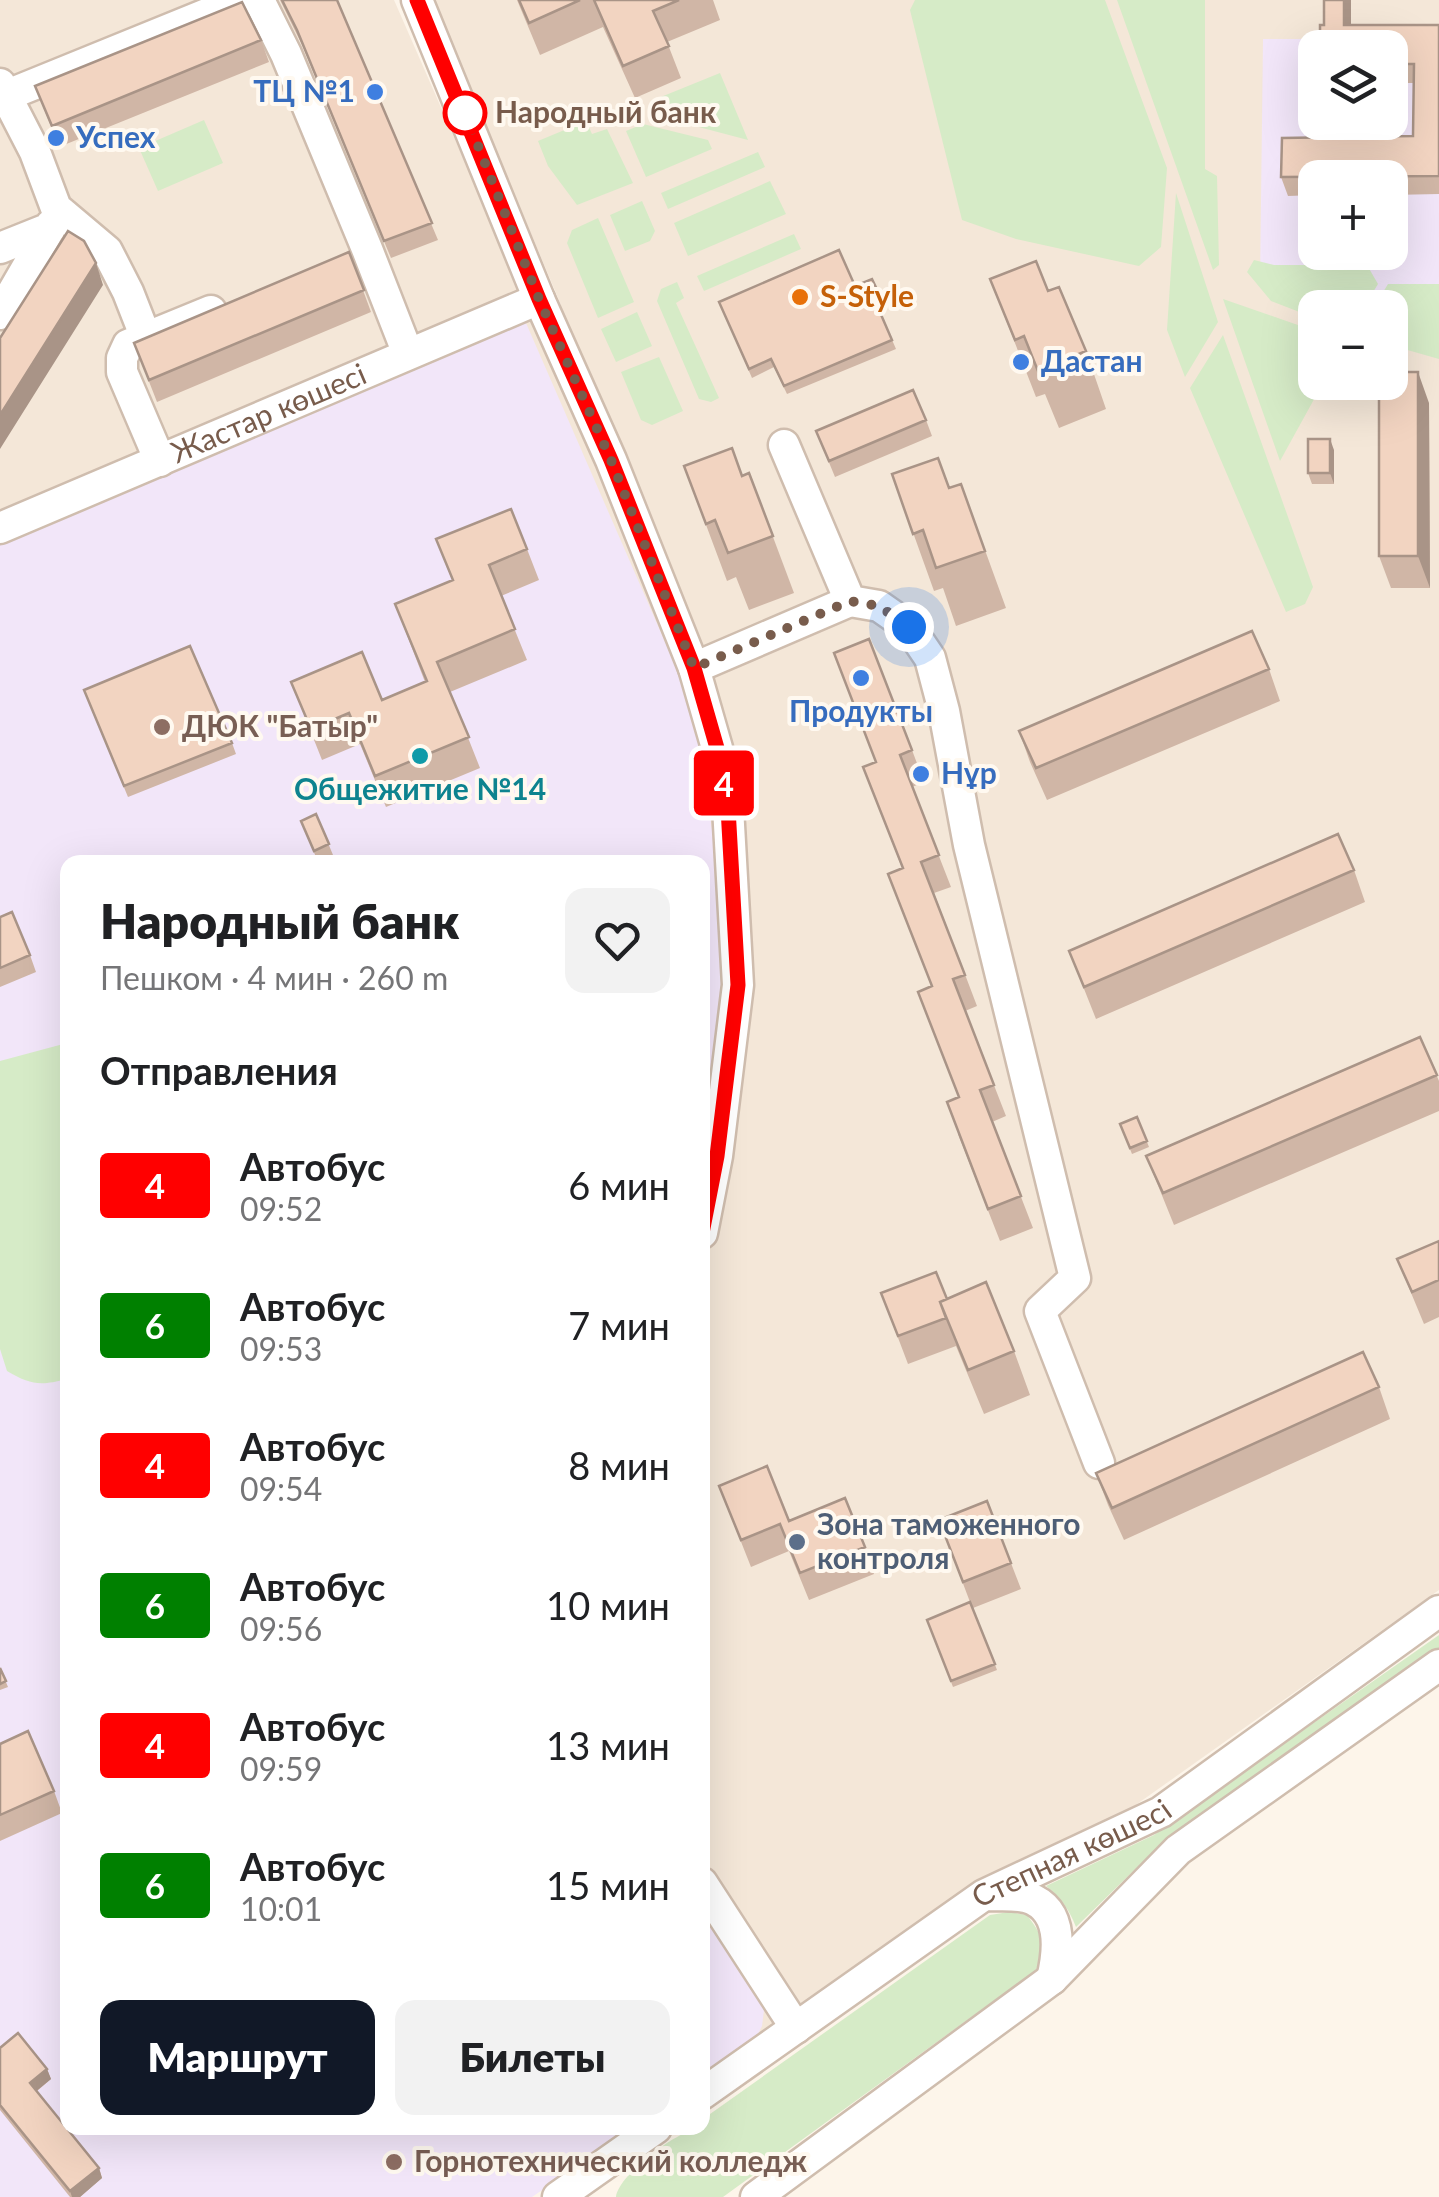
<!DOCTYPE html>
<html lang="ru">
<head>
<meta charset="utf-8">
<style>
  body { margin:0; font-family:Lato,sans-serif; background:#f2f2f2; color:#202124; height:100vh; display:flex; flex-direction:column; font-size:38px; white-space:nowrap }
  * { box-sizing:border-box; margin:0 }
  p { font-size:32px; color:#757577 }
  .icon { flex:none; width:55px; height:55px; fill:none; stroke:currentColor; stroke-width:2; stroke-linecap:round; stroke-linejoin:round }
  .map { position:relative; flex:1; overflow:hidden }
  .sheet { position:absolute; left:60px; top:855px; width:650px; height:1280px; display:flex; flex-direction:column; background:#fff; border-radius:20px; box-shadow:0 10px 40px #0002 }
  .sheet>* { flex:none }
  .badge { padding:0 20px; border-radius:8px; font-size:35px; line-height:65px }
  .controls { position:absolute; left:1298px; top:30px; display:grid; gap:20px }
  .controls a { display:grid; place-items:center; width:110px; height:110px; border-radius:20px; background:#fff; box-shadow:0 10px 40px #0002; font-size:50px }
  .you { position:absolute; width:50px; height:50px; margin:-25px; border:8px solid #fff; border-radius:50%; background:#1a73e8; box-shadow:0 0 0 15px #1a73e833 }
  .map>.badge { position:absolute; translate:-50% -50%; box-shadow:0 0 0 5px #fff }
  h2 { padding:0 40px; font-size:38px; line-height:90px }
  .round { display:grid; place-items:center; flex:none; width:105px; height:105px; border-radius:20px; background:#f2f2f2 }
  .summary { display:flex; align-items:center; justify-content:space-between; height:170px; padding:0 40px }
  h1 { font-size:48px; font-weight:800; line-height:75px }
  .action { display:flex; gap:20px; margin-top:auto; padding:20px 40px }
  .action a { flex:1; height:115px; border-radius:20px; background:#111827; color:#fff; font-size:40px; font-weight:800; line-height:115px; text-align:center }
  .action a+a { background:#f2f2f2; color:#202124 }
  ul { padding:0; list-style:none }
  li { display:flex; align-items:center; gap:30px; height:140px; padding:0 40px }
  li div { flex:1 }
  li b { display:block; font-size:38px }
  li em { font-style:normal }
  li .badge { min-width:110px; font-weight:700; text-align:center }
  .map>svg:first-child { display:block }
</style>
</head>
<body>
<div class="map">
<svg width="1439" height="2197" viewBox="0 0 1439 2197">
  <rect width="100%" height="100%" fill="#fdf5ea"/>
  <path fill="#f4e7d8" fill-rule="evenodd" d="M 0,0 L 394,0 L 524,297 L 0,516 Z
    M 433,0 L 1439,0 L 1439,1590 L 1130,1809 L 984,1878 L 703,2080 L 702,862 L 68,862 L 68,2128 L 532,2197 L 0,2197 L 0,542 L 561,305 ZM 1315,48 L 1390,48 L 1390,122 L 1315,122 ZM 1315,178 L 1390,178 L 1390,252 L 1315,252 ZM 1315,308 L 1390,308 L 1390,382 L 1315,382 Z"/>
  <path fill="#f2e6f9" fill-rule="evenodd" d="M 1263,39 L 1439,39 L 1439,355 L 1390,308 L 1315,308 L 1260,283 ZM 1315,48 L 1390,48 L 1390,122 L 1315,122 ZM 1315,178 L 1390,178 L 1390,252 L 1315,252 Z
    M 526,323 L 689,697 L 699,731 L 722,907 L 722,987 L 718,1066 L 703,1149 L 702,862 L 68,862 L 68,2128 L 633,2128 L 532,2197 L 0,2197 L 0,545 Z
    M 702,1908 L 759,1991 L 764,2010 L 762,2026 L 752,2046 L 702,2080 Z"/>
  <path fill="#d6ebc7" d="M 915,0 L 1105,0 L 1167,168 L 1161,247 L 1139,266 L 1016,239 L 962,220 L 910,10 Z
    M 1117,0 L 1205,0 L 1205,169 L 1217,176 L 1219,265 L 1213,270 Z
    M 720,73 L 748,140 L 657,116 L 651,101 Z
    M 204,120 L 223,163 L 158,191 L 139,148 Z
    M 586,121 L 592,134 L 607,129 L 633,183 L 577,205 L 548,166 L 538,141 Z
    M 643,124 L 708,140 L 712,149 L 646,177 L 626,131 Z
    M 758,152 L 765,167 L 668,209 L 661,193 Z
    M 770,181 L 786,214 L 688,256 L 674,223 Z
    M 1176,193 L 1218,322 L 1185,377 L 1167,330 Z
    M 642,201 L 655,231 L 650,241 L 625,251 L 610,215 Z
    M 598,218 L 634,302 L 598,318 L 567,243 L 572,230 Z
    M 794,234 L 801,249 L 704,291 L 697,276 Z
    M 1254,260 L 1274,265 L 1367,265 L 1378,284 L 1364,307 L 1315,308 L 1315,318 L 1271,301 L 1247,272 Z
    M 677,282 L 684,298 L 676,303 L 719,398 L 711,402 L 699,399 L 657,301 L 661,289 Z
    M 1388,284 L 1439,284 L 1439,359 L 1390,345 L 1390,308 L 1374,307 Z
    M 1223,299 L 1315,331 L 1315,382 L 1323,383 L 1280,461 Z
    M 637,312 L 652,346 L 616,362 L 601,329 Z
    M 1223,335 L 1313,587 L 1305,604 L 1286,612 L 1190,388 Z
    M 659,357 L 683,411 L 652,425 L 641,420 L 621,372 Z
    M 67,1043 L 67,1379 C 40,1386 31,1385 7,1371 L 0,1349 L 0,1061 Z
    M 1439,1635 L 1439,1648 L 1162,1843 L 1076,1927 C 1069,1909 1061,1898 1046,1886 L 1154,1835 Z
    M 1009,1912 L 1027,1915 C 1043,1936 1048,1947 1035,1971 L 723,2197 L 616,2197 C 619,2174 680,2128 702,2128 L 703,2119 L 990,1915 Z"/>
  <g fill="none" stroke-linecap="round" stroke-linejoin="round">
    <g stroke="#cfbdae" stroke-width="35">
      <g id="minor">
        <path d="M 259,0 L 286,54 L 367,249 L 408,354"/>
        <path d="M 417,0 L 539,299 L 611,460 L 694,668 L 717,748 L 728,807 L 738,985 L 717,1156 L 702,1233"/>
        <path d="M 0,84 L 35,152 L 56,208 L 107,251 L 128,292 L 146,338"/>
        <path d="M 5,96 L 241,0"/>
        <path d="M 0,248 L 50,228 L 51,225"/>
        <path d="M 0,314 L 50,228"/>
        <path d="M 784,445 L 850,601 L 879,606 L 909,627 L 930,658 L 944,711 L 969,845 L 1075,1278 L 1040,1311 L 1099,1463"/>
        <path d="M 160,461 L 122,372 L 122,358 L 128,345 L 211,311"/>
        <path id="s1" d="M 0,528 L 539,299"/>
        <path d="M 694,668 L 850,601"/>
        <path d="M 702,1883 L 796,2028"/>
        <path d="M 987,1895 C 1001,1896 1021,1893 1034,1900 C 1064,1915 1058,1954 1052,1979"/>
        <path id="s2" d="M 702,2094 L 984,1895 L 1161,1812 L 1439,1611"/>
        <path d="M 558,2197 L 656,2128"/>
        <path d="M 756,2197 L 1052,1979 L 1178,1850 L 1439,1665"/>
      </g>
    </g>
    <use href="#minor" stroke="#fff" stroke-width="30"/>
  </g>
  <path fill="#d0b6a6" d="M 280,0 L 337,0 L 438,240 L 391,258 L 303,47 Z
    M 517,0 L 713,0 L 720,20 L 667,42 L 681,78 L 635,98 L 603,27 L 540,55 Z
    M 1351,0 L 1351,25 L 1439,25 L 1439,194 L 1390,195 L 1390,178 L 1315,178 L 1315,195 L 1288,196 L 1281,177 L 1413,136 L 1413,83 L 1390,83 L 1390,48 L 1324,25 Z
    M 261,40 L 269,62 L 59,147 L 35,86 Z
    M 349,252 L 371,312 L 157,402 L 134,343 Z
    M 990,279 L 1048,291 L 1086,351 L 1106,409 L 1059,428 L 1045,394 L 1036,397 Z
    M 855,286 L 882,300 L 885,309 L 880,312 L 896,349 L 787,394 L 774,367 L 752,378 L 723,311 Z
    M 1429,403 L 1430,588 L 1391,588 L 1379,556 Z
    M 926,420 L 932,436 L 835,477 L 816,431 Z
    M 1334,450 L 1334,484 L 1312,484 L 1308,473 Z
    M 684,466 L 742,476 L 749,473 L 794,593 L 749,610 L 736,577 L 727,581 Z
    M 892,474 L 949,488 L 961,484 L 1006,608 L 956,626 L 943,588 L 934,591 Z
    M 436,539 L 527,549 L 539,580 L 501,596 L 527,660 L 450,692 L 480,768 L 386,807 L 360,744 L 322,760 L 291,682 L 382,700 L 425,682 L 395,604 L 452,580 Z
    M 834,653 L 912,750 L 924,782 L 912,787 L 951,887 L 934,893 L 977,1006 L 965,1011 L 1006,1116 L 992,1122 L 1033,1228 L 1000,1241 L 958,1134 L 959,1097 L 918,992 L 931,987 L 902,868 L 863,767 L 876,762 Z
    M 1269,669 L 1280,701 L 1047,800 L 1030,762 L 1019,731 Z
    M 88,701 L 232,743 L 236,754 L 128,797 Z
    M 316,814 L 333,855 L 318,862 L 301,821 Z
    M 1354,870 L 1365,902 L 1096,1019 L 1069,951 Z
    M 0,917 L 30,955 L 36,972 L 0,987 Z
    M 1420,1037 L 1439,1081 L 1439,1111 L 1174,1225 L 1146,1156 Z
    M 1137,1117 L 1149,1147 L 1132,1154 L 1120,1124 Z
    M 1439,1241 L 1439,1317 L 1424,1324 L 1397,1259 Z
    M 881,1293 L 947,1299 L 1014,1351 L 1030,1395 L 984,1414 L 956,1346 L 908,1364 Z
    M 1379,1387 L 1390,1419 L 1124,1540 L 1108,1505 L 1096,1473 Z
    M 719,1486 L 789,1521 L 865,1547 L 874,1574 L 809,1600 L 789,1551 L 751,1567 Z
    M 987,1501 L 1021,1589 L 973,1608 L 997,1670 L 953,1687 L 927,1620 L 970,1602 L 939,1520 Z
    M 0,1668 L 8,1687 L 0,1690 Z
    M 0,1744 L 54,1791 L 62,1813 L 0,1841 Z
    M 0,2048 L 47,2069 L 51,2079 L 37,2091 L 99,2168 L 102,2178 L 80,2197 L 70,2197 L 0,2110 Z"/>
  <path fill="#a99487" d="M 1344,0 L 1351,0 L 1351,43 L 1344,25 Z
    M 96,263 L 103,285 L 0,449 L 0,415 Z
    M 1418,372 L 1429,403 L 1430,588 L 1418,556 Z
    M 1330,439 L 1334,450 L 1334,484 L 1330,473 Z
    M 47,2069 L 51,2079 L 34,2093 L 30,2083 Z
    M 99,2168 L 102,2178 L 80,2197 L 72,2197 L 70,2191 Z"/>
  <path fill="#f2d4c1" stroke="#a99487" stroke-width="2.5" d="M 282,0 L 337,0 L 432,223 L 384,241 L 297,30 Z
    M 519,0 L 580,0 L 529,23 Z
    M 594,0 L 679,0 L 653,11 L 669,46 L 623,66 Z
    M 1324,0 L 1344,0 L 1344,25 L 1439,25 L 1439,176 L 1281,177 L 1282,138 L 1413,136 L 1414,64 L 1390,64 L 1390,48 L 1320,48 L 1320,25 L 1324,25 Z
    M 242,2 L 261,40 L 52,126 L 35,86 Z
    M 68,231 L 84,241 L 96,263 L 0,415 L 0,338 Z
    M 839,250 L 855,286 L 872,279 L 882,300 L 876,303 L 892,340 L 784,386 L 771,359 L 749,369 L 719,302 Z
    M 349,252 L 364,290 L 149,380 L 134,343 Z
    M 1036,261 L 1048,291 L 1059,287 L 1086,351 L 1038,371 L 1024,336 L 1015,340 L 990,279 Z
    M 1390,372 L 1418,372 L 1418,556 L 1379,556 L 1379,382 L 1390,382 Z
    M 913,390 L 926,420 L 829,461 L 816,431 Z
    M 1308,439 L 1330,439 L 1330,473 L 1308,473 Z
    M 732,448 L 742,476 L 749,473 L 773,536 L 728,553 L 715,520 L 706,524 L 684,466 Z
    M 938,458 L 949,488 L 961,484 L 985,551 L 936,568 L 923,530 L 913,534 L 892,474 Z
    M 511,509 L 527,549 L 489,565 L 515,629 L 437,662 L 469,737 L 375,776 L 349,713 L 311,729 L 291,682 L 362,652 L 382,700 L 427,681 L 395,604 L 453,580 L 436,539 Z
    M 1252,631 L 1269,669 L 1036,768 L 1019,731 Z
    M 869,639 L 912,750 L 900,755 L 939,855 L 921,862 L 965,975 L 953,979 L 994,1085 L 980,1090 L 1021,1196 L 988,1209 L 947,1102 L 959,1097 L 918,992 L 932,986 L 888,874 L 903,868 L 863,767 L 876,762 L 834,653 Z
    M 190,646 L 232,743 L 124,786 L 84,690 Z
    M 316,814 L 329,844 L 314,851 L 301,821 Z
    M 1338,834 L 1354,870 L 1084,987 L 1069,951 Z
    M 12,912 L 30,955 L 0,968 L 0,917 Z
    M 1420,1037 L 1437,1075 L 1163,1193 L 1146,1156 Z
    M 1137,1117 L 1147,1141 L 1130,1148 L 1120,1124 Z
    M 1439,1241 L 1439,1280 L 1412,1292 L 1397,1259 Z
    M 936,1272 L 947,1299 L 940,1302 L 946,1318 L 898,1336 L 881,1293 Z
    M 986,1282 L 1014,1351 L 968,1370 L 940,1302 Z
    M 1363,1352 L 1379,1387 L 1112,1508 L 1096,1473 Z
    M 767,1466 L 789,1521 L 845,1498 L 865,1547 L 800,1573 L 780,1524 L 741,1540 L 719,1486 Z
    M 987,1501 L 1011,1563 L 963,1582 L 939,1520 Z
    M 970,1602 L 995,1664 L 951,1681 L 927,1620 Z
    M 0,1668 L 6,1681 L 0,1684 Z
    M 28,1731 L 54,1791 L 0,1815 L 0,1744 Z
    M 18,2033 L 47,2069 L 30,2083 L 99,2168 L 70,2191 L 0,2105 L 0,2048 Z"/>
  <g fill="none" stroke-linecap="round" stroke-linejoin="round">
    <g stroke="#fff" stroke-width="22">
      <path id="line" d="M 417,0 L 539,299 L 611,460 L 666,598 L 694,668 L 717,748 L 728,808 L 738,985 L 717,1156 L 702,1233"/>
    </g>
    <use href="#line" stroke="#f00" stroke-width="15"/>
    <path stroke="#785c4c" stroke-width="10" stroke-dasharray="0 18" d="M 465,113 L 539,299 L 611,460 L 694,668 L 850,601 L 879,606 L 909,627"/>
  </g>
  <g fill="#3f7fe0" stroke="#fff9f0" stroke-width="4">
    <circle cx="375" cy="92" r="10"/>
    <circle cx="56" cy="138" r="10"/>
    <circle cx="1021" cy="362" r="10"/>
    <circle cx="861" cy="678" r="10"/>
    <circle cx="921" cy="774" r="10"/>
  </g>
  <circle fill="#fff" stroke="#f00" stroke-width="5" cx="465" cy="113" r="20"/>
  <circle fill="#e8710a" stroke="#fff9f0" stroke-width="4" cx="800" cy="297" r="10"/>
  <g fill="#8d6e63" stroke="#fff9f0" stroke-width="4">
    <circle cx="162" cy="727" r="10"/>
    <circle cx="394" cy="2162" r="10"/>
  </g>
  <circle fill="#0f9aa8" stroke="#fff9f0" stroke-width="4" cx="420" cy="756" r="10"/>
  <circle fill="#5c6f8a" stroke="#fff9f0" stroke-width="4" cx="797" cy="1542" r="10"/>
  <g text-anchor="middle" stroke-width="8" stroke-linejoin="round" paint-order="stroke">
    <g font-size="30" font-weight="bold" fill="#366cbe" stroke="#fff9f0" text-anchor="start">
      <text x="355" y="102" text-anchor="end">ТЦ №1</text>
      <text x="76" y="148">Успех</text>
      <text x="1041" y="372">Дастан</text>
      <text x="861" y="722" text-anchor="middle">Продукты</text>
      <text x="941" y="784">Нұр</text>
    </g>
    <g font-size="30" font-weight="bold" fill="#785c4c" stroke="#fff9f0" text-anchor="start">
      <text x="495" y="123">Народный банк</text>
    </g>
    <g font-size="30" font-weight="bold" fill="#c56008" stroke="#fff9f0" text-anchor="start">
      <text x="820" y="307">S-Style</text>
    </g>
    <g font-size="30" fill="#785c4c" stroke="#fff9f0">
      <text dy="10" stroke="none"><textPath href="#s1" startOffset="292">Жастар көшесі</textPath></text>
      <text dy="10" stroke="none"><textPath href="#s2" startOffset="442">Степная көшесі</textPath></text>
    </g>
    <g font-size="30" font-weight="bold" fill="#785e54" stroke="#fff9f0" text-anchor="start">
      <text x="182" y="737">ДЮК "Батыр"</text>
      <text x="414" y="2172">Горнотехнический колледж</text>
    </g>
    <g font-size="30" font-weight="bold" fill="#0d838f" stroke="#fff9f0">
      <text x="420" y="800">Общежитие №14</text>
    </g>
    <g font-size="30" font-weight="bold" fill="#4e5e75" stroke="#fff9f0" text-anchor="start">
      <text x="817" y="1535">Зона таможенного<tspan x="817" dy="34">контроля</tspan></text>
    </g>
  </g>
</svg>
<div class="controls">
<a><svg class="icon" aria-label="layers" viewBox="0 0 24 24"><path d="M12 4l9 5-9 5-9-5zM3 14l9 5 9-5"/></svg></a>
<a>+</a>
<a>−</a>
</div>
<div class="you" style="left:909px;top:627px"></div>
<b class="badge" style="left:724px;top:783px;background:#f00;color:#fff">4</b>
<section class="sheet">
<div class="summary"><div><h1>Народный банк</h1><p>Пешком · 4 мин · 260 m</p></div><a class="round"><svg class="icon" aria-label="heart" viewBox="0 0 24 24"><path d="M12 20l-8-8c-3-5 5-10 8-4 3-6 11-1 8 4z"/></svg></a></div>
<h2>Отправления</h2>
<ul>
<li><span class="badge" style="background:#f00;color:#fff">4</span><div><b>Автобус</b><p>09:52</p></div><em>6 мин</em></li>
<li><span class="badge" style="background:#008000;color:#fff">6</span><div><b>Автобус</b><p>09:53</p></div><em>7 мин</em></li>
<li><span class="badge" style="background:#f00;color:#fff">4</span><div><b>Автобус</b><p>09:54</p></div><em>8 мин</em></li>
<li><span class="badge" style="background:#008000;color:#fff">6</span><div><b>Автобус</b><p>09:56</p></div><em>10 мин</em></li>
<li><span class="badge" style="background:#f00;color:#fff">4</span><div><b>Автобус</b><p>09:59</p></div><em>13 мин</em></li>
<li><span class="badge" style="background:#008000;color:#fff">6</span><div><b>Автобус</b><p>10:01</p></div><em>15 мин</em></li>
</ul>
<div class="action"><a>Маршрут</a><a>Билеты</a></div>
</section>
</div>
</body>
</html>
